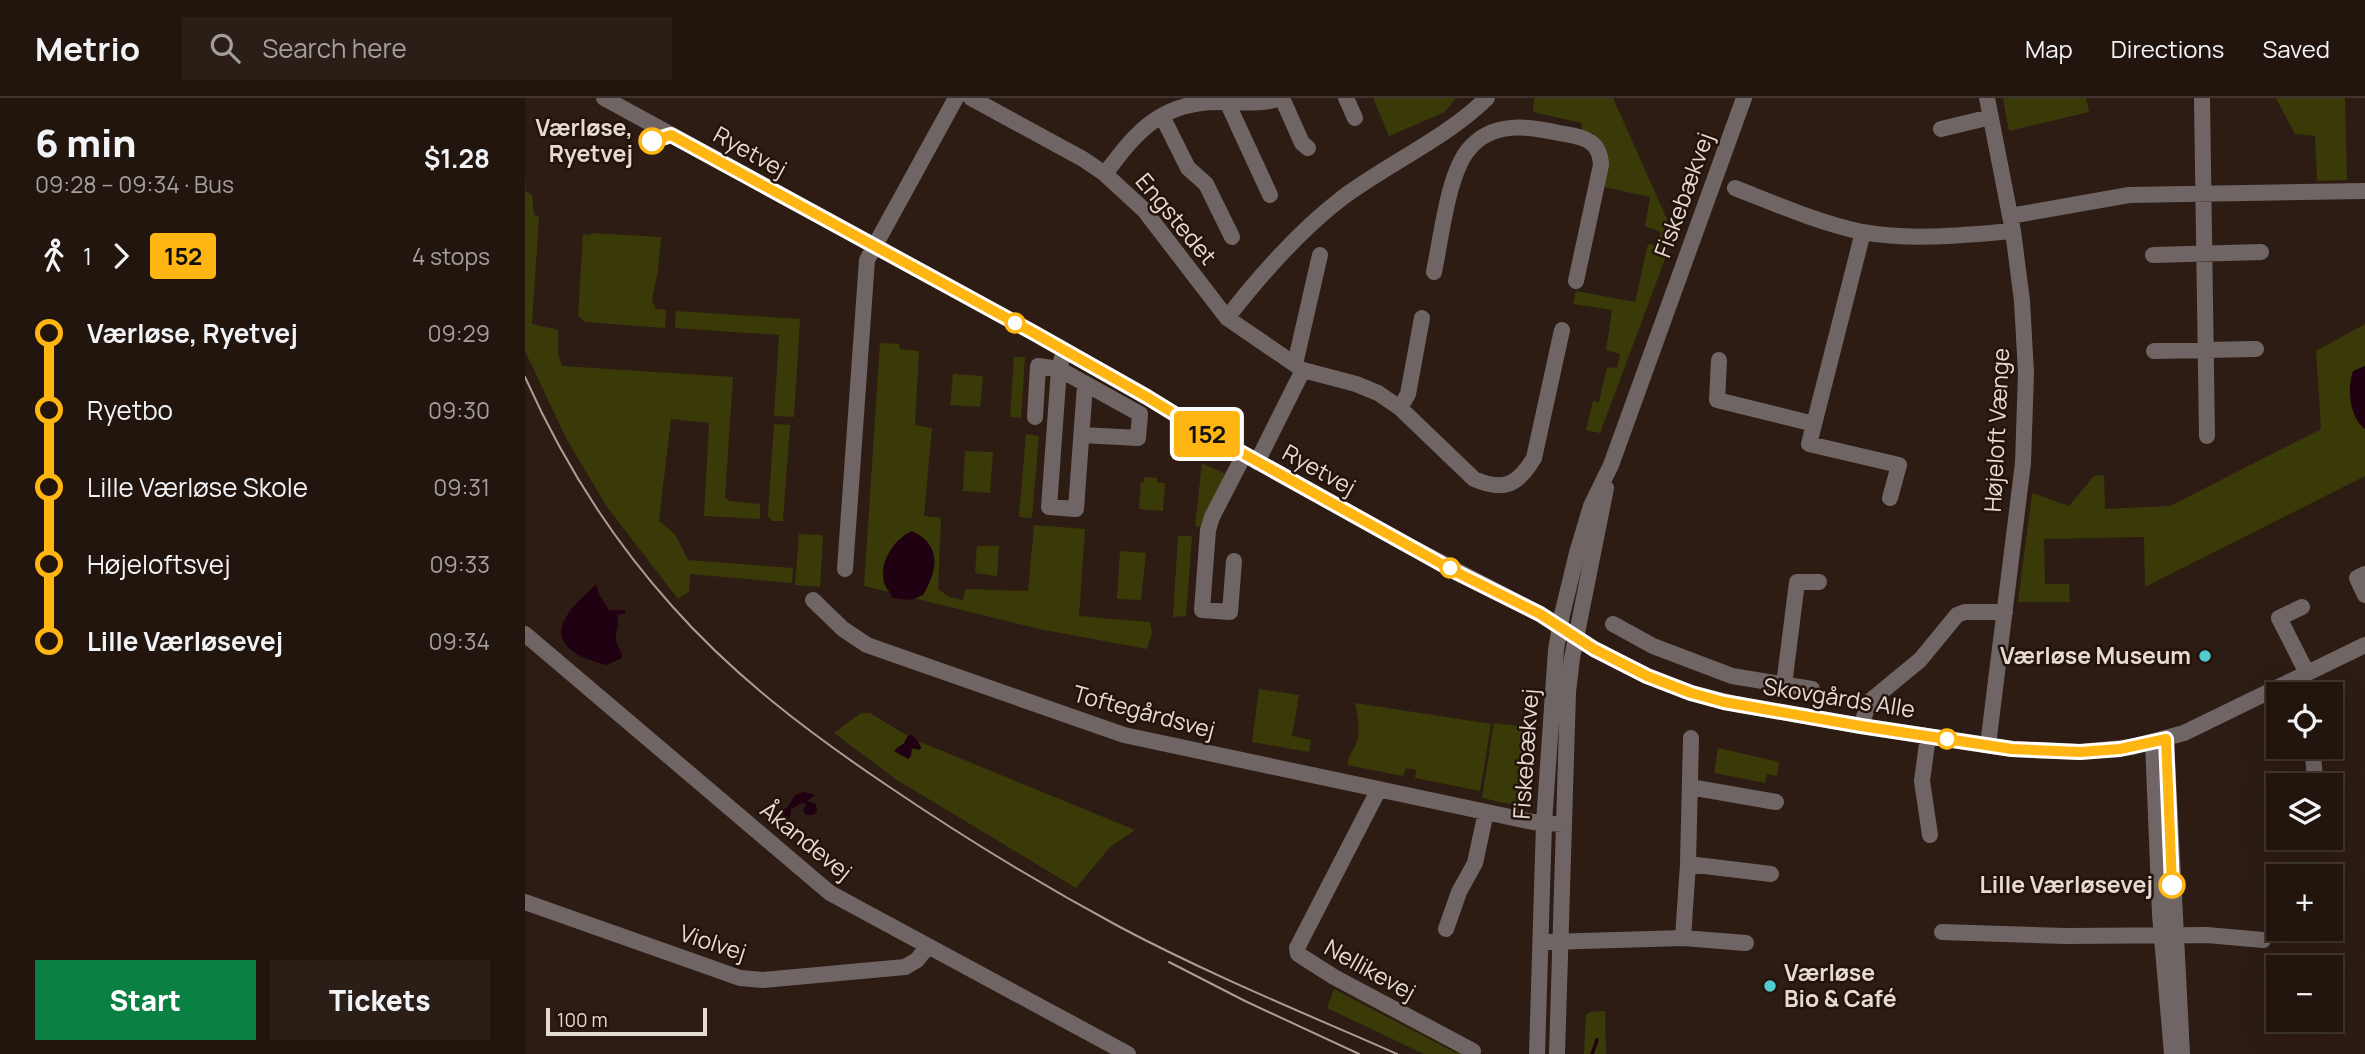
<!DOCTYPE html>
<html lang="en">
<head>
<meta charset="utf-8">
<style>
  body { margin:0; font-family:Manrope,sans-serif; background:#2a1e17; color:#f1f3f6; height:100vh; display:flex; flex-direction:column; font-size:26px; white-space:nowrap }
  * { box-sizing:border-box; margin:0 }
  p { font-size:23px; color:#a29f9e }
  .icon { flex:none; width:38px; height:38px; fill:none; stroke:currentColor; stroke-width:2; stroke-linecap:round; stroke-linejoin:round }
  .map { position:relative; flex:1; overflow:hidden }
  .panel { display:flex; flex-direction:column; background:#22150e; width:525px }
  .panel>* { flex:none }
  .badge { padding:0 14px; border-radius:5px; font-size:24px; line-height:46px }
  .tools { position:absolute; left:1741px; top:584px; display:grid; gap:14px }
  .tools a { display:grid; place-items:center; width:77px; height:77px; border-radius:0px; background:#22150e; box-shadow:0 7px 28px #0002,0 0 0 2px #3f342e; font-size:35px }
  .scale { position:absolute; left:21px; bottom:18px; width:161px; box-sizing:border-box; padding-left:7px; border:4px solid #e6dad4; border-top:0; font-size:19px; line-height:24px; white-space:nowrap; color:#e6dad4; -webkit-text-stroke:5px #23130a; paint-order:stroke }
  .map>.badge { position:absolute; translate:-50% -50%; box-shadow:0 0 0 4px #fff }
  .legs { display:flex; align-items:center; gap:10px; height:77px; padding:0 35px; font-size:23px }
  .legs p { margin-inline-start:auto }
  .summary { display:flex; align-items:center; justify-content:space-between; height:119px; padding:0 35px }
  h1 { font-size:38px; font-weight:800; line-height:52px }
  .primary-button { display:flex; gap:14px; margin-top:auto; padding:14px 35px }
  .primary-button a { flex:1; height:80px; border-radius:0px; background:#0b8043; color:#fff; font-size:28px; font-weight:800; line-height:80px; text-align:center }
  .primary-button a+a { background:#2a1e17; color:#f1f3f6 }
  ul { padding:0 35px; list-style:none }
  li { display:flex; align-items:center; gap:24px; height:77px; font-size:26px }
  li i { display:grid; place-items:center; width:10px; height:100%; margin:0 9px; background:currentColor }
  li i::after { content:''; width:18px; height:18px; margin:-9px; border:5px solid; border-radius:50%; background:#22150e }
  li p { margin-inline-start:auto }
  li:first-child i { background:linear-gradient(#0000 50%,currentColor 0) }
  li:last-child i { background:linear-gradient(currentColor 50%,#0000 0) }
  header { display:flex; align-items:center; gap:42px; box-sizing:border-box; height:98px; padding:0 35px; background:#22150e; border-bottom:2px solid #3f342e }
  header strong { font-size:33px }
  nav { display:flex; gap:38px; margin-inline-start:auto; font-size:24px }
  .search { width:490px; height:63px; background:#2a1e17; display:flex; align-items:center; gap:18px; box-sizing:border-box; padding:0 24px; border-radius:0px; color:#a29f9e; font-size:26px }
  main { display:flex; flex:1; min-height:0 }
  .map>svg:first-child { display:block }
</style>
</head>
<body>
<header>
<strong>Metrio</strong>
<div class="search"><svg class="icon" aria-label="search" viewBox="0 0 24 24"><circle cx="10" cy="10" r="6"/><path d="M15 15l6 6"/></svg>Search here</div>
<nav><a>Map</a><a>Directions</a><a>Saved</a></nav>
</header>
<main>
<section class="panel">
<div class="summary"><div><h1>6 min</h1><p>09:28 – 09:34 · Bus</p></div><b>$1.28</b></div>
<div class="legs"><svg class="icon" aria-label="walk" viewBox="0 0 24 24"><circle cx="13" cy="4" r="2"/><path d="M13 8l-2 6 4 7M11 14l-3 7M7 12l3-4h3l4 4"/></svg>1<svg class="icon" aria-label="forward" viewBox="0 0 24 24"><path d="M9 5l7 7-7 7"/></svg><b class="badge" style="background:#ffb612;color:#111">152</b><p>4 stops</p></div>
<ul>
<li><i style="color:#ffb612"></i><b>Værløse, Ryetvej</b><p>09:29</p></li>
<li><i style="color:#ffb612"></i><span>Ryetbo</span><p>09:30</p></li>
<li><i style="color:#ffb612"></i><span>Lille Værløse Skole</span><p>09:31</p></li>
<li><i style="color:#ffb612"></i><span>Højeloftsvej</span><p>09:33</p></li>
<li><i style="color:#ffb612"></i><b>Lille Værløsevej</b><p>09:34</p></li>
</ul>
<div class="primary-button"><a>Start</a><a>Tickets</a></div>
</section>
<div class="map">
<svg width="1840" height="956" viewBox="0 0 1840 956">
  <rect width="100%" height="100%" fill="#2d1c13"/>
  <path fill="#3a3a08" d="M 848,0 L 931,0 L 920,14 L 864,38 Z
    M 1009,0 L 1088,0 L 1149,137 L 1075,335 L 1061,332 L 1068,303 L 1074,304 L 1082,269 L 1092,270 L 1095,256 L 1081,252 L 1087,212 L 1048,206 L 1051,193 L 1110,204 L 1123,146 L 1132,148 L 1136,134 L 1120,128 L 1125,99 L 1079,89 L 1075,44 L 1068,35 L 1056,33 L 1057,25 L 1008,14 Z
    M 1478,0 L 1561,0 L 1564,14 L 1484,33 Z
    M 1751,0 L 1820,0 L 1822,82 L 1792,83 L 1790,38 L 1770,36 Z
    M 0,79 L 1,93 L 7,97 L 9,117 L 14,119 L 7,226 L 33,232 L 33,256 L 37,268 L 208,279 L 200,399 L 204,403 L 235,406 L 235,421 L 179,418 L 184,325 L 146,321 L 134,423 L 150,436 L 163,462 L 268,470 L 267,485 L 165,476 L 164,494 L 153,501 L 82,409 L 41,340 L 0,253 Z
    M 66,135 L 136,139 L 133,173 L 127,202 L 131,211 L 141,212 L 140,230 L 60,224 L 53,218 L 58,136 L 66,137 Z
    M 151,213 L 275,221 L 269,319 L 249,318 L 254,237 L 150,230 Z
    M 1840,226 L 1840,378 L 1620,489 L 1619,439 L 1519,441 L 1520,486 L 1544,486 L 1545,504 L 1493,504 L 1507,395 L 1544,408 L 1569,378 L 1579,377 L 1580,411 L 1645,408 L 1796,331 L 1791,253 Z
    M 355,245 L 374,246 L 375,251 L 394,253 L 390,327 L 407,330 L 399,418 L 416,420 L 413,491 L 424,499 L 438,502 L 440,491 L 503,493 L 509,427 L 560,431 L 554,518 L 625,524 L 627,535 L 622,551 L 514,531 L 339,488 Z
    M 489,259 L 500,259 L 496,320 L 485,319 Z
    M 428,276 L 458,278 L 455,309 L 425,307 Z
    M 249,326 L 265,327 L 258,423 L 247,423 L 243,418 Z
    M 501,336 L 514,338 L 507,420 L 494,419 Z
    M 440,353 L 468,354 L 465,395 L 438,393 Z
    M 677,365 L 703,377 L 678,422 L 677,429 L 670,428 Z
    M 619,379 L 632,380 L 632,385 L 640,385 L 638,413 L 614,411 L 616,384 L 619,384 Z
    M 274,436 L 296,437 L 298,440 L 295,489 L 270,487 Z
    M 653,438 L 667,438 L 661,518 L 648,519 Z
    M 452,448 L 474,448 L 472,478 L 450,475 Z
    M 595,453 L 621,455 L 616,502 L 592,501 Z
    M 734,591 L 774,597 L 767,638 L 786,642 L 784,654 L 727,644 Z
    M 830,605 L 966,626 L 955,693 L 890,680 L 891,672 L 881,670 L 878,678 L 822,667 C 824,658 827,654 831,646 C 836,635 833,617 830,605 Z
    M 336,615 L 345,615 L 383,638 L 379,646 L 370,650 L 396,651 L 393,643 L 610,732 L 585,749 L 551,790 L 372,682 L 309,635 Z
    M 969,625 L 1001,629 L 1000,695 C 995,714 971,702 957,700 Z
    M 1193,650 L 1254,664 L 1252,678 L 1242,676 L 1240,685 L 1189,675 Z
    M 809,891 L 929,954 L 942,956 L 899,956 L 802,910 Z
    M 1080,913 L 1081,956 L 1059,956 L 1061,917 L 1065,914 Z"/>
  <path fill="#200111" d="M 1840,268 L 1840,331 C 1824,319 1822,290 1828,273 Z
    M 387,433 C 417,447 413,472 398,497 L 386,502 L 368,500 C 365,495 361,490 359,485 C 354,464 368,442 387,433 Z
    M 71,487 L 74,496 L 84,512 L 100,512 L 100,515 L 92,517 C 95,527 90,533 91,542 C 92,549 97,552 97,560 L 81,567 C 17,550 29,522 71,487 Z
    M 387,637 L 393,643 L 396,650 L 394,652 L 387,650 L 386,658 L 383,661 L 369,653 L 379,645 L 383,638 Z
    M 279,694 L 289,696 L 289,698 L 282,703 L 291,706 L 292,714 L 288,717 L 281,717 L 278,713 L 281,706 L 277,705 L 266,711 L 264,726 L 260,730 L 252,728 L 250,721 L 254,714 L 263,709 L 270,697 Z"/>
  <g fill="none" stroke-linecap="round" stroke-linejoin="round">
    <path stroke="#200111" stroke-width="3.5" d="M 1067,956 L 1072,942"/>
    <path stroke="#706565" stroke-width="16" d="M 79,0 L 509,235 L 622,299 L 674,331 L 877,444 L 1015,516 L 1069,551 L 1122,578 L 1166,595 L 1211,606 L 1336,628 L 1487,651 L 1555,654 L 1607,649 L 1659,635 L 1840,547
      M 446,0 L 558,61 L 580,76 L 619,112 L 702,220 L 778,272 L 831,286 L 853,295 L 875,310 L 949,381 C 979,394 993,387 1009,360 L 1037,232
      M 757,0 L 777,45 L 783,50
      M 821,0 L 830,20
      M 1462,0 L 1488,133 L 1497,203 L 1501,275 L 1498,365 L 1463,647
      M 1677,0 L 1682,338
      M 702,4 L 745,97
      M 637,18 L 663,70 L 681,86 L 707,139
      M 1416,31 L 1466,19
      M 580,76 C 611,34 636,4 693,4 C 716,4 735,7 757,0
      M 1210,90 C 1251,106 1294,125 1337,134 C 1388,143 1438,137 1488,133
      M 1485,118 L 1604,97 L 1840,93
      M 1338,134 L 1284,346 L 1374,367 L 1365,400
      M 1628,157 L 1736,154
      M 909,174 C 916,141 923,75 944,51 C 967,23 1003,28 1034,35 C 1056,39 1075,40 1076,67 L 1051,183
      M 702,220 C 736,176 773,134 817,100 C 864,65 920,41 962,0
      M 539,253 L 534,271 L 524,409 L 551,411 L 560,287
      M 1629,253 L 1731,251
      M 1194,262 L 1192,302 L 1289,326
      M 770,266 L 795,157
      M 875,310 L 883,296 L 897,220
      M 510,319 L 513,268 L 534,271 L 615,316 L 613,340 L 557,337
      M 732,364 L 778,272
      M 709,463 L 705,514 L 677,512 L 683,432 L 687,419 L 719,357
      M 320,471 L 342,162 L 431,0
      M 1840,476 L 1832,480 L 1840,497
      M 288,502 L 318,531 L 342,547 L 599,637 L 1008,724 L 1039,726
      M 1777,509 L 1754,520 L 1782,575
      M 1088,526 L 1128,548 L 1207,578 L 1287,591
      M 0,536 L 305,795 L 603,956
      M 1259,587 L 1272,484 L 1294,484
      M 1336,628 L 1344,604 L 1395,562 L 1432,517 L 1440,514 L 1480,514
      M 1403,638 L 1397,683 L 1405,737
      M 1641,641 L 1657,956
      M 1628,644 L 1635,816 L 1647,956
      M 1787,649 L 1791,688
      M 1165,689 L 1251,704
      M 854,691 L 772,850 L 773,856 L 809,879 L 948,953
      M 1163,766 L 1246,776
      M 0,804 L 215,880 L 238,882 L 380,869 L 392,862 L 403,848
      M 921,831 L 934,794 L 950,765 L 961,714
      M 1417,834 L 1541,838 L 1682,837 L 1738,842
      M 1158,840 L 1163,766 L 1166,640
      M 1024,844 L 1158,840 L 1221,845
      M 1012,956 L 1019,725 L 1031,552 L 1037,517 L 1052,455 L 1066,408 L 1086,367 L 1219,0
      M 1032,956 L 1043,594 L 1047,560 L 1081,390"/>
    <path stroke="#ab9d96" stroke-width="2" d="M 0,279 C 37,362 86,440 147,508 C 209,578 283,634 360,686 C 435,737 513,785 593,828 C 683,876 779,915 872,956
      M 644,864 L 720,903 L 834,956"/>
  </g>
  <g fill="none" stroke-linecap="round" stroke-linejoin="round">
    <g stroke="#fff" stroke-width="16">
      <path id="line-1" d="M 127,43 L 146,37 L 509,235 L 622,299 L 674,331 L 931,474 L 1015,516 L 1069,551 L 1122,578 L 1166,595 L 1199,604 L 1336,628 L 1487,651 L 1555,654 L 1595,651 L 1641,641 L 1647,787"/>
    </g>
    <use href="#line-1" stroke="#ffb612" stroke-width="10"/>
  </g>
  <g fill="#fff" stroke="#ffb612" stroke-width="3.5">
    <circle cx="127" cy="43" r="12"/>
    <circle cx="490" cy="225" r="9"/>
    <circle cx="925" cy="470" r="9"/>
    <circle cx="1422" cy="641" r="9"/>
    <circle cx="1647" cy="787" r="12"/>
  </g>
  <g fill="#52ccd0" stroke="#23130a" stroke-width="2.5">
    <circle cx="1680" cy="558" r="7"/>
    <circle cx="1245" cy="888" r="7"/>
  </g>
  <g text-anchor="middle" stroke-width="5" stroke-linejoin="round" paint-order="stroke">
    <g font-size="23" font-weight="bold" fill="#e6dad4" stroke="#23130a" text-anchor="end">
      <text x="108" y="38">Værløse,<tspan x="108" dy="26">Ryetvej</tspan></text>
      <text x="1628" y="795">Lille Værløsevej</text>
    </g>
    <g font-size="23" fill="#e6dad4" stroke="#23130a">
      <text transform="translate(225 54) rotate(29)" y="8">Ryetvej</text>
      <text transform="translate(1159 97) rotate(-70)" y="8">Fiskebækvej</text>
      <text transform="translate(651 121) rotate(50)" y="8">Engstedet</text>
      <text transform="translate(1472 332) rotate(-87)" y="8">Højeloft Vænge</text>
      <text transform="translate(794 372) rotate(29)" y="8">Ryetvej</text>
      <text transform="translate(1314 600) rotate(9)" y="8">Skovgårds Alle</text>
      <text transform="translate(619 614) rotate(15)" y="8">Toftegårdsvej</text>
      <text transform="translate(1001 656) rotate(-86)" y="8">Fiskebækvej</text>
      <text transform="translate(281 743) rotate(39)" y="8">Åkandevej</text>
      <text transform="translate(188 845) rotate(18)" y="8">Violvej</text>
      <text transform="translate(845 872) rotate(29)" y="8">Nellikevej</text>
    </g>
    <g font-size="23" font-weight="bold" fill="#e6dad4" stroke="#23130a" text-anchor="end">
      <text x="1666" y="566">Værløse Museum</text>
      <text x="1259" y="883" text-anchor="start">Værløse<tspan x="1259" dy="26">Bio &amp; Café</tspan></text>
    </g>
  </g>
</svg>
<div class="tools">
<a><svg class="icon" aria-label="locate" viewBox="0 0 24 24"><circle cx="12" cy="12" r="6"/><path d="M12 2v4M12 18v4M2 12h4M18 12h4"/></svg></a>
<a><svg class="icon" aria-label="layers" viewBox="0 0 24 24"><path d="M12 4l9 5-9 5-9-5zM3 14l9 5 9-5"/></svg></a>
<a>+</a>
<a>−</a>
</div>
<div class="scale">100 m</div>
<b class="badge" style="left:682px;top:336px;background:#ffb612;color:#111">152</b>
</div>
</main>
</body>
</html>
